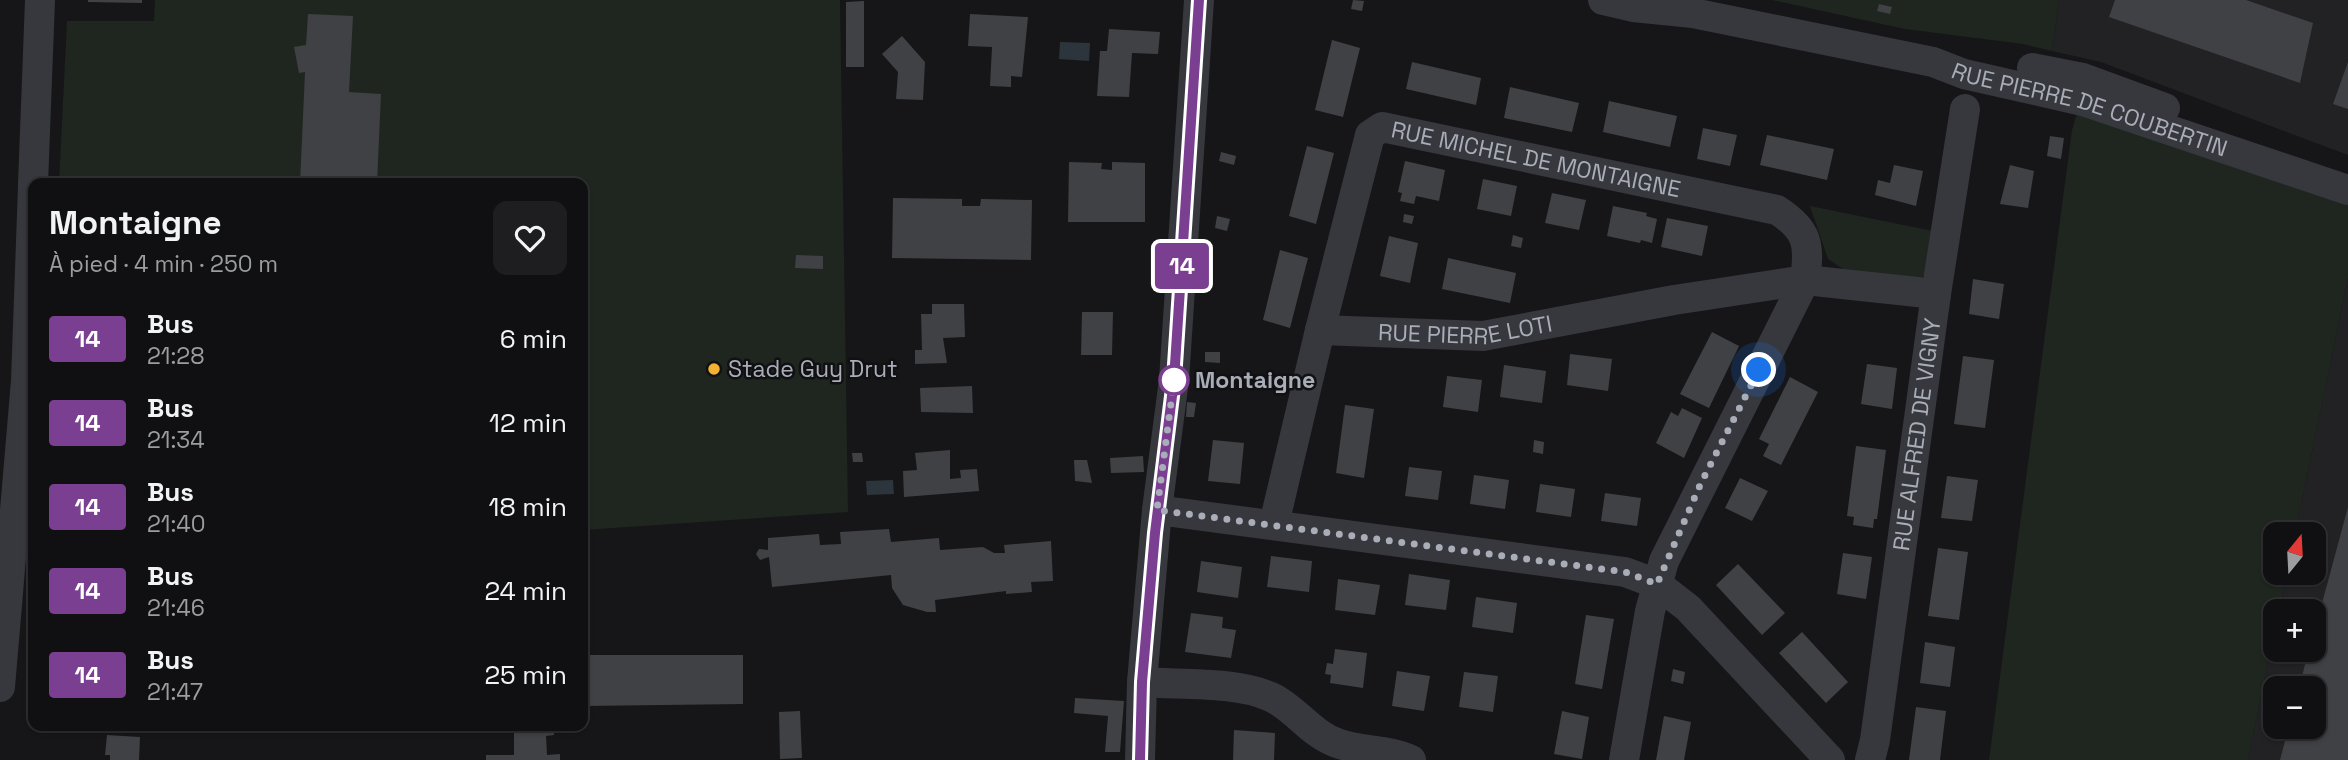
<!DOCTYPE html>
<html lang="fr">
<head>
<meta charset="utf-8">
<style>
  body { margin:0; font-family:"Space Grotesk",sans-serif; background:#1e1e20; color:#f1f3f6; height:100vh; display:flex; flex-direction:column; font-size:26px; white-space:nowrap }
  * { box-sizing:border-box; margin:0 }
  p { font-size:23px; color:#9c9d9f }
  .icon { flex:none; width:38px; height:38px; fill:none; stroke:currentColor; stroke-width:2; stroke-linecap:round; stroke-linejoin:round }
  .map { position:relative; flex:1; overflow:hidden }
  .drawer { position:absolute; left:28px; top:178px; width:560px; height:553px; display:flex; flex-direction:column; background:#101012; border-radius:14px; box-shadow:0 2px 5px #0004,0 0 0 2px #303032 }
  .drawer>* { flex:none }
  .badge { padding:0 14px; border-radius:5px; font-size:24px; line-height:46px }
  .needle { width:46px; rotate:18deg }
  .tools { position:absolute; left:2263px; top:522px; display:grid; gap:14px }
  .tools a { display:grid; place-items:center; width:63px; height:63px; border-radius:14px; background:#101012; box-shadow:0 2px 5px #0004,0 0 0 2px #303032; font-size:35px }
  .you { position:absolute; width:35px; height:35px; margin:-18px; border:5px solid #fff; border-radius:50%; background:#1a73e8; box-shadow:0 0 0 10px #1a73e833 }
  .map>.badge { position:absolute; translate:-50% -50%; box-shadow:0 0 0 4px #fff }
  .round { display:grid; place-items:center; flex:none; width:74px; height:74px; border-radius:14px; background:#1e1e20 }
  .overview { display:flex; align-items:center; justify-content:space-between; height:119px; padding:0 21px }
  h1 { font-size:33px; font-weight:700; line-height:52px }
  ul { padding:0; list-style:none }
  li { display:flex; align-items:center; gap:21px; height:84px; padding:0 21px }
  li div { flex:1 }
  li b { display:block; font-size:26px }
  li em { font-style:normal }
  li .badge { min-width:77px; font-weight:700; text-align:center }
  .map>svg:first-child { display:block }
</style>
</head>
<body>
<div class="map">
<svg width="2348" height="760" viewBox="0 0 2348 760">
  <rect width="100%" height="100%" fill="#161618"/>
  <path fill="#222225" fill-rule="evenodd" d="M 2059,0 L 2348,0 L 2348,155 L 2101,62 L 2052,51 Z
    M 2348,278 L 2348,760 L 2248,760 L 2275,630 L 2275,649 L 2314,649 L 2314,611 L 2279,611 L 2287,572 L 2314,572 L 2314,534 L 2295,534 ZM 2275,688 L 2314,688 L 2314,726 L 2275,726 Z"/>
  <path fill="#1e261f" d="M 155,0 L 840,0 L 848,512 L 583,530 L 583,184 L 59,184 L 67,21 L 154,21 Z
    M 1772,0 L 2059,0 L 2052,51 L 2023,44 L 1905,29 Z
    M 2079,106 L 2348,203 L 2348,278 L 2295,534 L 2275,534 L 2275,572 L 2287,572 L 2279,611 L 2275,611 L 2275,630 L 2248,760 L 1989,760 L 2072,130 Z
    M 1810,206 L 1933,231 L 1926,275 L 1913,281 L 1843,269 L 1828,259 Z"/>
  <path fill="#2c353c" d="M 1060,42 L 1090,43 L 1089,61 L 1059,59 Z
    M 893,480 L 894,494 L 867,495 L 866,481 Z"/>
  <path fill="#404145" d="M 88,0 L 142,0 L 142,3 L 88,2 Z
    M 1353,0 L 1364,1 L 1362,11 L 1351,9 Z
    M 2115,0 L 2246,0 L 2313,23 L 2300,83 L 2109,17 Z
    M 864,1 L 864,67 L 846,67 L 846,2 Z
    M 1879,4 L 1892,7 L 1890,14 L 1877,11 Z
    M 308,14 L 353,16 L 349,92 L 381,94 L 377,184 L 300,184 L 305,72 L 299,73 L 294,47 L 306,45 Z
    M 970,14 L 1028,17 L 1022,77 L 1011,76 L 1011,87 L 990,86 L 992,47 L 968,46 Z
    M 1109,29 L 1160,32 L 1158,54 L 1132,53 L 1129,97 L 1097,96 L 1100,51 L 1107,51 Z
    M 902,36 L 925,62 L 923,100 L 896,99 L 898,72 L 882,54 Z
    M 1332,40 L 1360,48 L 1343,117 L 1315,110 Z
    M 1412,62 L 1481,78 L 1476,105 L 1406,89 Z
    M 2348,62 L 2348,109 L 2333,104 Z
    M 1510,87 L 1579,103 L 1572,132 L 1504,118 Z
    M 1609,101 L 1677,116 L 1670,147 L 1603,132 Z
    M 1703,128 L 1737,135 L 1730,166 L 1697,159 Z
    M 1767,135 L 1834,149 L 1827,180 L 1760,165 Z
    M 2050,136 L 2064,138 L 2061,159 L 2047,156 Z
    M 1307,146 L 1334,153 L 1316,224 L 1289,216 Z
    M 1221,152 L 1236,156 L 1234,165 L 1219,161 Z
    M 1405,161 L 1445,170 L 1439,201 L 1416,196 L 1414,204 L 1400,201 L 1402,193 L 1398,192 Z
    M 1069,162 L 1102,163 L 1101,169 L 1112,170 L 1112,162 L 1145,163 L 1145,222 L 1068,222 Z
    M 1894,165 L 1923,171 L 1916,206 L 1875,195 L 1878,180 L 1890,183 Z
    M 2010,165 L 2034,171 L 2028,208 L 2000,204 Z
    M 1483,179 L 1517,186 L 1511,216 L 1477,209 Z
    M 1552,193 L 1586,200 L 1579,230 L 1545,223 Z
    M 893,198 L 962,199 L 962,206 L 980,206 L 981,199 L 1032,200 L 1031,260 L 892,258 Z
    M 1613,206 L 1647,213 L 1646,216 L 1657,219 L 1652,243 L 1641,240 L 1640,243 L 1607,236 Z
    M 1404,214 L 1414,216 L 1412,224 L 1403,222 Z
    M 1217,216 L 1230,219 L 1227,231 L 1215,228 Z
    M 1667,218 L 1708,226 L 1702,256 L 1661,247 Z
    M 1513,235 L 1523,238 L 1521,248 L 1511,246 Z
    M 1389,236 L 1418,243 L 1410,283 L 1380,276 Z
    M 1280,250 L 1308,258 L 1290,328 L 1263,320 Z
    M 796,255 L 823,256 L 823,269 L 795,268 Z
    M 1448,258 L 1516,273 L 1510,303 L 1442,289 Z
    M 1973,279 L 2004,284 L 1999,319 L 1969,314 Z
    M 932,304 L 964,304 L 965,337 L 943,338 L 947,363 L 915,364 L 915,350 L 922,350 L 921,314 L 932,314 Z
    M 1082,312 L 1113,312 L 1112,355 L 1081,355 Z
    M 1712,332 L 1739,346 L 1709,408 L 1680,394 Z
    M 1205,352 L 1220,352 L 1220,363 L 1205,362 Z
    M 1570,354 L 1612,359 L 1608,391 L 1567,385 Z
    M 1963,356 L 1994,360 L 1985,428 L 1954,424 Z
    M 1867,364 L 1897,368 L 1892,409 L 1861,404 Z
    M 1504,365 L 1546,371 L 1542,403 L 1500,397 Z
    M 1447,376 L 1482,380 L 1478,412 L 1443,407 Z
    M 1790,377 L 1818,392 L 1781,465 L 1763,456 L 1769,444 L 1759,439 Z
    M 972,386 L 973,413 L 921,412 L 920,388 Z
    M 1187,402 L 1196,403 L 1194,417 L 1186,417 Z
    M 1345,405 L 1374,409 L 1364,478 L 1336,473 Z
    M 1682,408 L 1702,418 L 1684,458 L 1656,443 L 1671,412 L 1678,416 Z
    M 1213,440 L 1244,443 L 1240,484 L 1208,481 Z
    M 1534,440 L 1544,442 L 1543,454 L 1533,452 Z
    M 1856,446 L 1886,450 L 1877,519 L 1874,519 L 1873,528 L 1853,525 L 1854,517 L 1847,516 Z
    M 950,450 L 950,479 L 961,478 L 960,470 L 977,469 L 979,491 L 904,497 L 903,471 L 917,470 L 915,453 Z
    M 852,453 L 862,453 L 863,462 L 853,462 Z
    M 1143,456 L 1144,472 L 1111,473 L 1110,458 Z
    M 1074,460 L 1087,460 L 1092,483 L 1075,481 Z
    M 1409,467 L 1442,471 L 1438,500 L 1405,496 Z
    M 1474,475 L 1509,480 L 1505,509 L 1470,504 Z
    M 1947,476 L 1978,480 L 1972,521 L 1941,518 Z
    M 1740,478 L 1768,491 L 1752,521 L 1725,508 Z
    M 1540,484 L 1575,489 L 1571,517 L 1536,512 Z
    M 1605,493 L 1641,498 L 1637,526 L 1601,521 Z
    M 2348,507 L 2348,760 L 2280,760 L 2289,726 L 2314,726 L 2314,688 L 2299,688 L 2309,649 L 2314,649 L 2314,633 Z
    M 889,529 L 891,542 L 939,538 L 940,550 L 983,547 L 994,553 L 1005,553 L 1004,545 L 1051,541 L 1053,581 L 1031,582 L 1032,592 L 1006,594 L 1006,591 L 935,600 L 936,612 L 927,612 L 903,605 L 892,588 L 891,575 L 772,587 L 769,557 L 760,560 L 756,554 L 759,549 L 768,550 L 768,538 L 819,534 L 820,545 L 841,544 L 840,532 Z
    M 1938,548 L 1968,552 L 1959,620 L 1928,616 Z
    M 1843,553 L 1872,557 L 1866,599 L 1837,594 Z
    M 1271,556 L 1312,561 L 1309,592 L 1267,587 Z
    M 1201,561 L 1242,567 L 1238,598 L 1197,592 Z
    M 1738,564 L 1785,613 L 1762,635 L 1716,585 Z
    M 1409,574 L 1450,580 L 1446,610 L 1405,605 Z
    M 1338,579 L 1380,585 L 1375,615 L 1335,610 Z
    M 1476,597 L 1517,603 L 1513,633 L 1472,627 Z
    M 1191,613 L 1223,617 L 1222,628 L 1236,630 L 1231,658 L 1185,652 Z
    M 1586,615 L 1614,619 L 1602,689 L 1575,684 Z
    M 1802,632 L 1848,682 L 1826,703 L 1779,653 Z
    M 1925,642 L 1955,647 L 1950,687 L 1920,683 Z
    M 1335,649 L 1367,653 L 1363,688 L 1330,683 L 1331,675 L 1325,674 L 1327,663 L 1333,664 Z
    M 583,655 L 743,655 L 743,704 L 583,706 Z
    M 1673,669 L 1685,672 L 1683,684 L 1671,681 Z
    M 1397,671 L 1430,676 L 1424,711 L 1392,706 Z
    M 1464,672 L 1498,676 L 1493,712 L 1459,707 Z
    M 1075,698 L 1124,701 L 1120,752 L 1105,752 L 1108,716 L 1074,713 Z
    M 1916,707 L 1946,711 L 1940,760 L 1909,760 Z
    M 800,711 L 802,758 L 780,759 L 779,712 Z
    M 1562,711 L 1589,717 L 1582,759 L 1554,754 Z
    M 1664,716 L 1691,722 L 1684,760 L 1656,760 Z
    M 514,726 L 554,726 L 554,735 L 546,736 L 547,755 L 560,754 L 560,760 L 486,760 L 486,755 L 514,755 Z
    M 1234,730 L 1275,733 L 1274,760 L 1233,760 Z
    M 107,735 L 140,737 L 139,760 L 110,760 L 110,755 L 105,755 Z"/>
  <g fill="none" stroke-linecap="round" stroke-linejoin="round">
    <g stroke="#37383d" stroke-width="30">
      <path id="s1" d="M 1603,0 L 1633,7 L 1693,13 L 1933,62 L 1964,74 L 2083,101 L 2348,190"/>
      <path d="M 2032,68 L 2083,78 L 2165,108"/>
      <path d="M 33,184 L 40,0"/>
      <path id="s2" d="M 1320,330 L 1370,135 L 1382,127 L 1777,210 C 1808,230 1810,244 1805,280 L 1664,561 L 1650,611 L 1624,760"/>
      <path d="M 1157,510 L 1625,572 L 1657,584 L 1688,608 L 1830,760"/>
      <path id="s3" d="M 1274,524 L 1320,330 L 1483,336 L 1674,300 L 1805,280 L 1936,294"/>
      <path d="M 1142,682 C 1180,685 1236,681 1271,697 C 1295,708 1311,734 1337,743 C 1361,752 1388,749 1411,760"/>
      <path d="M 0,687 L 26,381 L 33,186"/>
      <path d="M 1140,760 L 1142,682 L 1157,510 L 1174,380 L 1199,0"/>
      <path id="s4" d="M 1870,760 L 1875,740 L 1936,294 L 1965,109"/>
    </g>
  </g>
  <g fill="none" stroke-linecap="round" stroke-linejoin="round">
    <g stroke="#fff" stroke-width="16">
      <path id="line" d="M 1140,760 L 1142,682 L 1155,533 L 1174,380 L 1199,0"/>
    </g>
    <use href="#line" stroke="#7a3f91" stroke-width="10"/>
    <path stroke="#a8adb8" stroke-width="7" stroke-dasharray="0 12.6" d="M 1174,380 L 1157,510 L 1625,572 L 1657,584 L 1701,483 L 1759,370"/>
  </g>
  <circle fill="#f2b134" stroke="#111113" stroke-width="2.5" cx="714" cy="369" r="7"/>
  <circle fill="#fff" stroke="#7a3f91" stroke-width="3.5" cx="1174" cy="380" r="14"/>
  <g text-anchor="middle" stroke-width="5" stroke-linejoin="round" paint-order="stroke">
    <g font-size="23" fill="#a8adb8" stroke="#111113">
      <text dy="8" stroke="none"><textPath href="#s1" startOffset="500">RUE PIERRE DE COUBERTIN</textPath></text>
      <text dy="8" stroke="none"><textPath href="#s2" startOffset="373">RUE MICHEL DE MONTAIGNE</textPath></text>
      <text dy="8" stroke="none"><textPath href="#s3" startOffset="345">RUE PIERRE LOTI</textPath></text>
      <text dy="8" stroke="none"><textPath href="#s4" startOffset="329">RUE ALFRED DE VIGNY</textPath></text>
    </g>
    <g font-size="23" fill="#a8adb8" stroke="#111113" text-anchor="start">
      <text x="728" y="377">Stade Guy Drut</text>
    </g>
    <g font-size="23" font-weight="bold" fill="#a8adb8" stroke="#111113" text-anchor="start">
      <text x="1195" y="388">Montaigne</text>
    </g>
  </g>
</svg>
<div class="tools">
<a><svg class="needle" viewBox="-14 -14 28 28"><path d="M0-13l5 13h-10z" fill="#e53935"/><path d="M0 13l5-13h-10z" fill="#9c9d9f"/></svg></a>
<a>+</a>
<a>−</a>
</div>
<div class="you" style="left:1759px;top:370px"></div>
<b class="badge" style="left:1182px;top:266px;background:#7a3f91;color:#fff">14</b>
<section class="drawer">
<div class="overview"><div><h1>Montaigne</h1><p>À pied · 4 min · 250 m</p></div><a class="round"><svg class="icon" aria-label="heart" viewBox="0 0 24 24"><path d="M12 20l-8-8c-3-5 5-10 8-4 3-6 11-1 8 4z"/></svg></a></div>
<ul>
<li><span class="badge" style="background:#7a3f91;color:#fff">14</span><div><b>Bus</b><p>21:28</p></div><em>6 min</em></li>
<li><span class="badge" style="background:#7a3f91;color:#fff">14</span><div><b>Bus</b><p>21:34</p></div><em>12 min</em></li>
<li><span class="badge" style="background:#7a3f91;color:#fff">14</span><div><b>Bus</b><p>21:40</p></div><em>18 min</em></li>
<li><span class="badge" style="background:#7a3f91;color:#fff">14</span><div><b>Bus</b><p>21:46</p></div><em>24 min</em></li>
<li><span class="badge" style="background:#7a3f91;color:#fff">14</span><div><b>Bus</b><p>21:47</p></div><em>25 min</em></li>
</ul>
</section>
</div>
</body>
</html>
